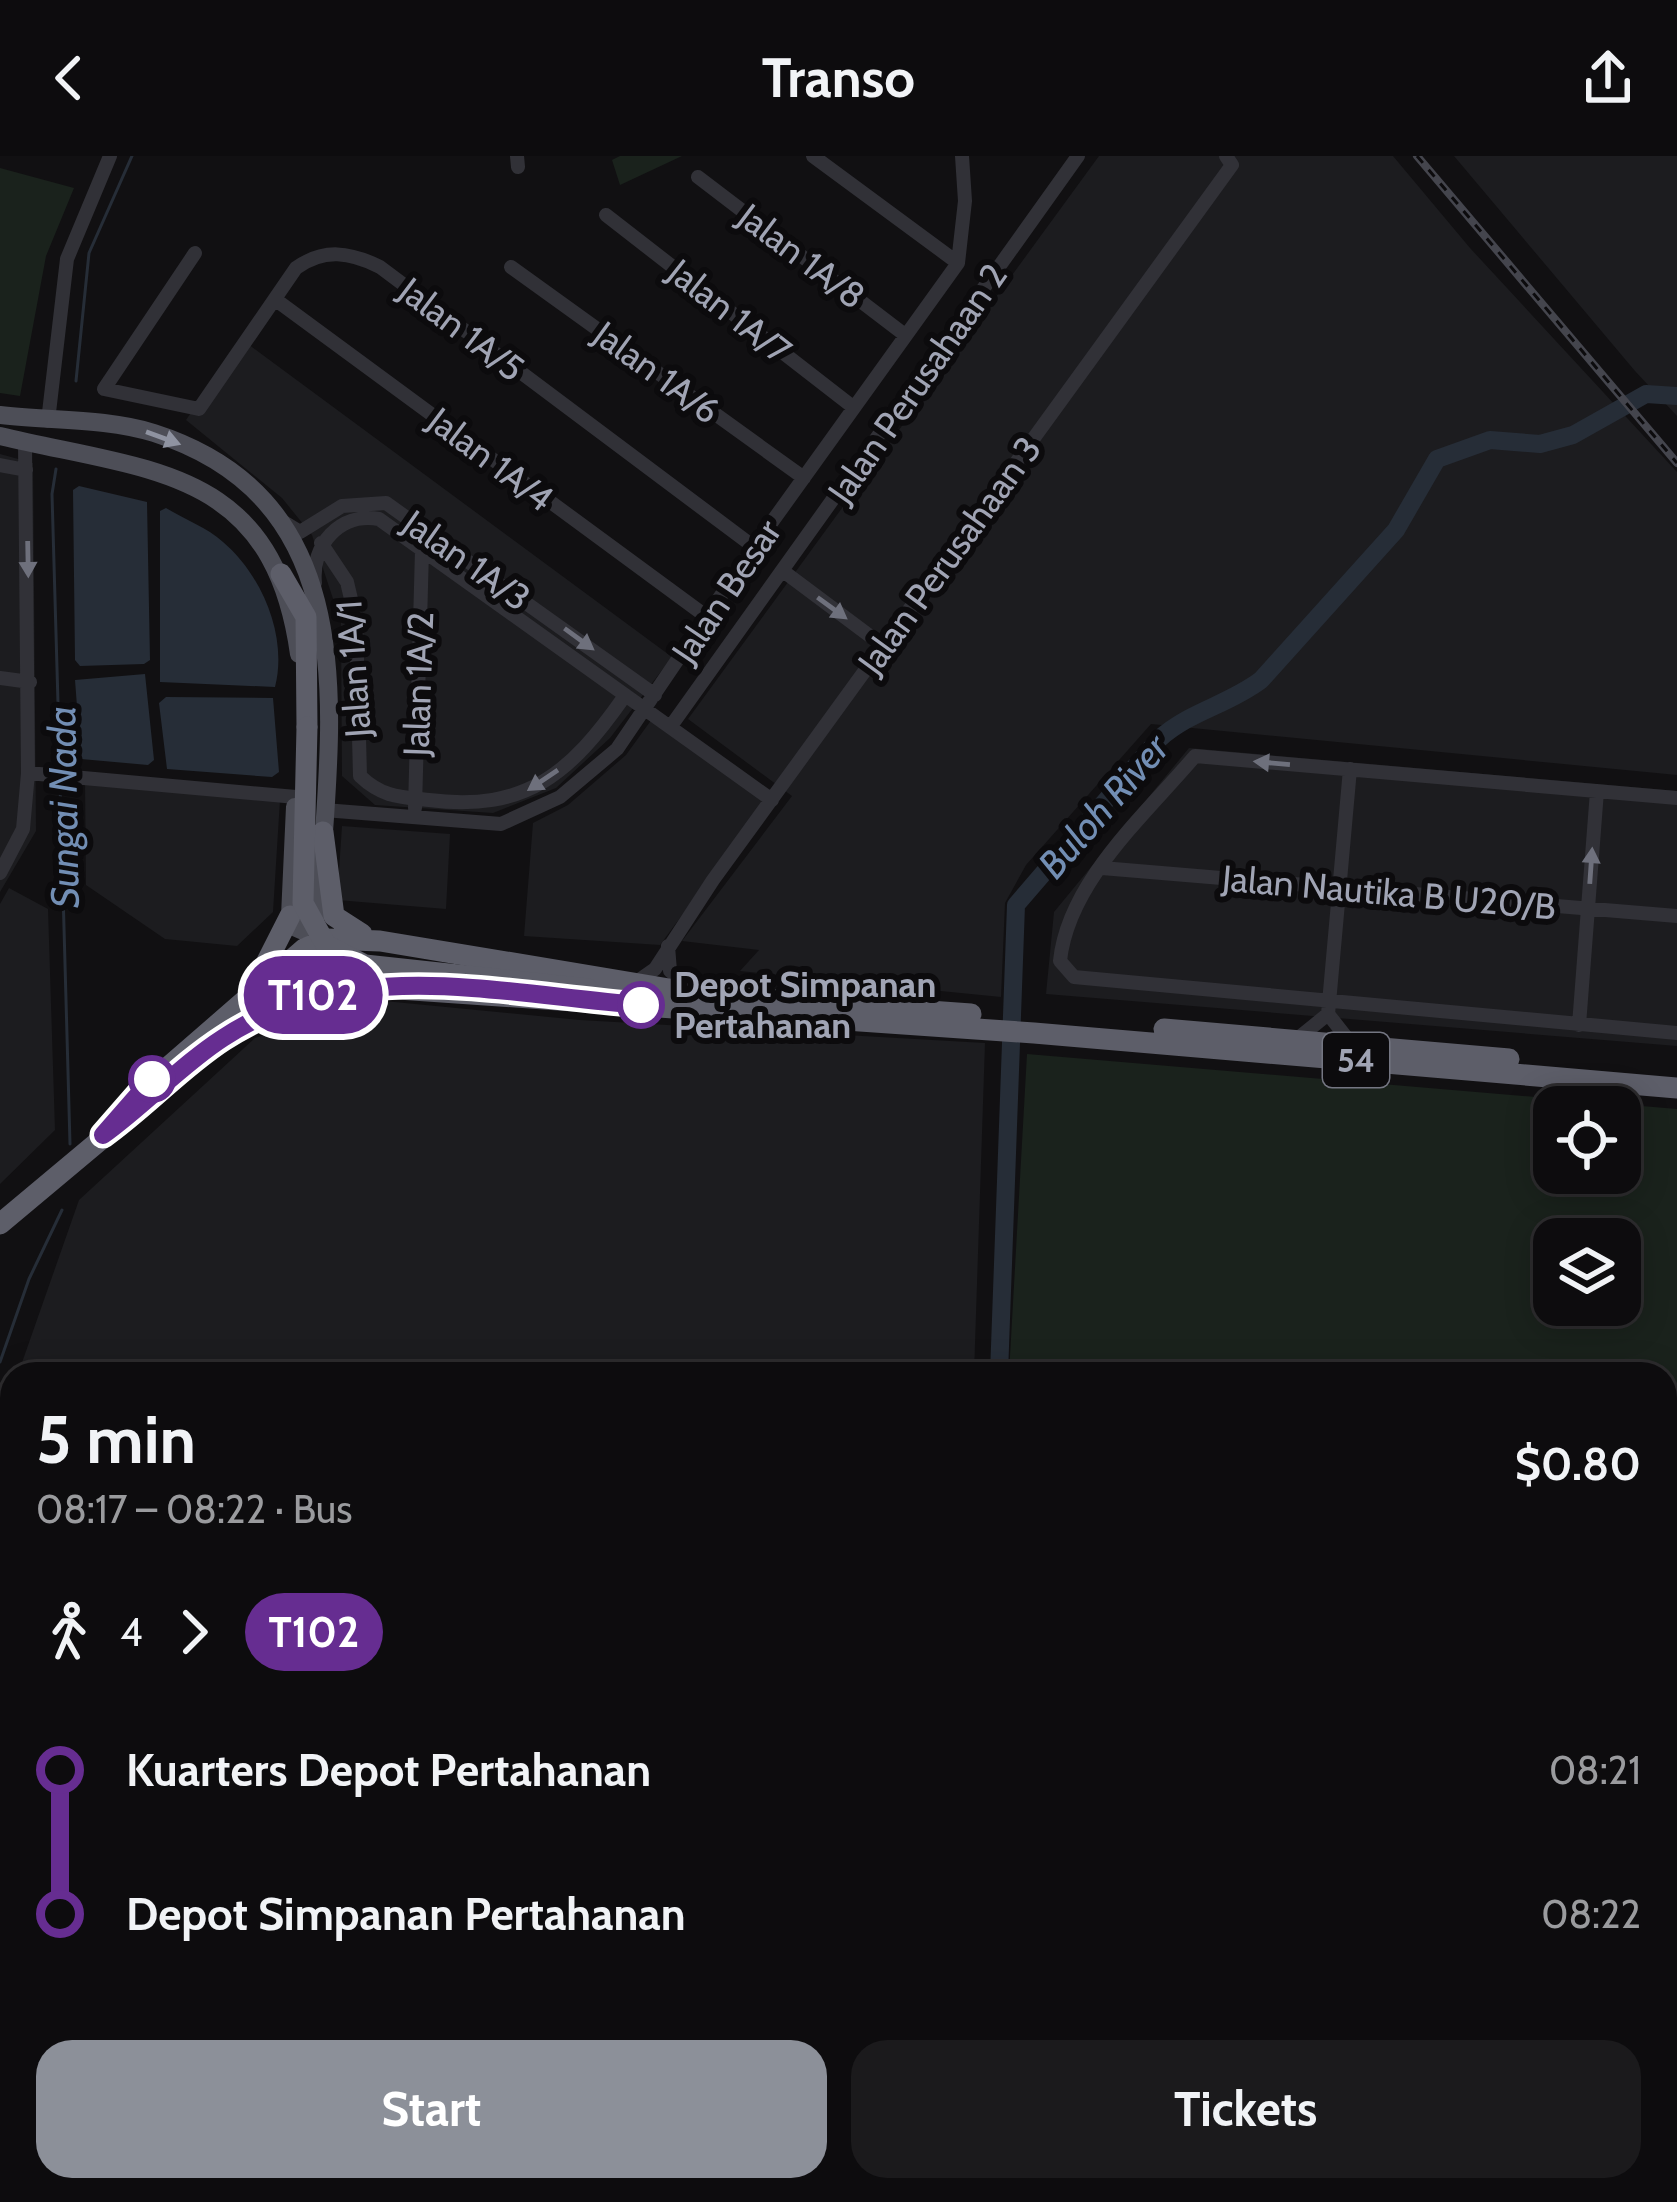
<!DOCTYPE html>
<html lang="en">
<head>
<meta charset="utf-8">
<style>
  body { margin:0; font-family:Cabin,sans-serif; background:#1b1a1c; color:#f1f3f6; height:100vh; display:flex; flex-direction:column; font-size:45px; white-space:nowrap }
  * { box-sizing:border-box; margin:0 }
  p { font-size:39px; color:#9a9b9e }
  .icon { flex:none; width:66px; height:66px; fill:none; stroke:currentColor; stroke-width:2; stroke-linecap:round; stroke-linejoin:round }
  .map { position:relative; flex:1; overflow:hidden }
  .panel { position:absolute; left:0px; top:1206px; width:1677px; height:840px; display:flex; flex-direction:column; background:#0d0c0e; border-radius:36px 36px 0 0; box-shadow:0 6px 30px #0003,0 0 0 3px #2d2c2e }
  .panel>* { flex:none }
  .badge { padding:0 24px; border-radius:39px; font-size:42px; line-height:78px }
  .fabs { position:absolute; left:1533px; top:930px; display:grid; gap:24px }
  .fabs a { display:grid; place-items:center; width:108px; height:108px; border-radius:24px; background:#0d0c0e; box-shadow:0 6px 30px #0003,0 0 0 3px #2d2c2e; font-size:60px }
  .map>.badge { position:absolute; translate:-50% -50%; box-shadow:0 0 0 6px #fff }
  .legs { display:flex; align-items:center; gap:18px; height:132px; padding:0 36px; font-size:39px }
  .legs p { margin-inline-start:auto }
  .head { display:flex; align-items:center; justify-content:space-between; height:204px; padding:0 36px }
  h1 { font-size:66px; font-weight:700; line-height:90px }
  .primary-button { display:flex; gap:24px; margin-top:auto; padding:24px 36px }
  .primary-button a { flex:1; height:138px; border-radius:36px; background:#8c9099; color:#fff; font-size:48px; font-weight:700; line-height:138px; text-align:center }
  .primary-button a+a { background:#1b1a1c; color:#f1f3f6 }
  ul { padding:0 36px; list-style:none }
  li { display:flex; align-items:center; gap:42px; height:144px; font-size:45px }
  li i { display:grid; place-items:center; width:18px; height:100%; margin:0 15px; background:currentColor }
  li i::after { content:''; width:30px; height:30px; margin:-15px; border:9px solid; border-radius:50%; background:#0d0c0e }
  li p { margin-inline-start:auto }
  li:first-child i { background:linear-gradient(#0000 50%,currentColor 0) }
  li:last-child i { background:linear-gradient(currentColor 50%,#0000 0) }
  header { display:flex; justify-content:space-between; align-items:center; height:156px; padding:0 36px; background:#0d0c0e; font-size:54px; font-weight:700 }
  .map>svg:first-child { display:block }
</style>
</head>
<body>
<header><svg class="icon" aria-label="back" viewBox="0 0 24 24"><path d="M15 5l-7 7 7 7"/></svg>Transo<svg class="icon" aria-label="share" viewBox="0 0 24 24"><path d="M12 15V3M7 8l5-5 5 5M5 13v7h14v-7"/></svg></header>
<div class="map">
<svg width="1677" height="2046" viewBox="0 0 1677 2046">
  <rect width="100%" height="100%" fill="#111012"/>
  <path fill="#1c1c1f" d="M 1099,0 L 1393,0 L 1470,92 L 1677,316 L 1677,619 L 1151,568 L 1026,709 L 1005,747 L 1001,841 L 740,815 L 759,794 L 682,785 L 792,640 L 688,563 Z
    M 1454,0 L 1677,0 L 1677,260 L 1635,215 Z
    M 241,183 L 672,501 L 610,582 L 556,632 L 493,657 L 375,649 L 342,620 L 341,467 L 312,379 L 282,342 L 186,264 Z
    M 0,298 L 33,307 L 36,675 L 0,736 Z
    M 652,563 L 766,645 L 660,789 L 524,780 L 533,667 L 568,649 L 626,599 Z
    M 1189,592 L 1677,635 L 1677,890 L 1046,838 L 1054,756 Z
    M 85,626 L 280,644 L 273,756 L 237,790 L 165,783 L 86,729 Z
    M 342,670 L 450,678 L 446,753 L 337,744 Z
    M 9,732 L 48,753 L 55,974 L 0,1028 L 0,748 Z
    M 374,844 L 580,864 L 985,887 L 974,1218 L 18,1218 L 79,1044 L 255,882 Z
    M 12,1237 L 12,1886 L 0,1902 L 0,1271 Z"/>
  <path fill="#1a221c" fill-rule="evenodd" d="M 620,0 L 682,0 L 620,29 L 612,4 Z
    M 0,12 L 74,32 L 46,100 L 20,240 L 0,237 Z
    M 1027,898 L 1677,953 L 1677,1401 L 1665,1408 L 1665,1218 L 1009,1218 ZM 1620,951 L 1620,1017 L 1554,1017 L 1554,951 ZM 1620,1083 L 1620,1149 L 1554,1149 L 1554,1083 Z"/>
  <path fill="#262d37" d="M 79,330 L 147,346 L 150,504 L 144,508 L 80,510 L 75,504 L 73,334 Z
    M 166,352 C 184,363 208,372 223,386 C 262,419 288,481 275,531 L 160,526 L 160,355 Z
    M 145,518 L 154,604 L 148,609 L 81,603 L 75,524 Z
    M 166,541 L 273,542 L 279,616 L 272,621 L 167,613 L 159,547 Z"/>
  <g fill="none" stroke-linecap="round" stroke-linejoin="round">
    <path stroke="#262d37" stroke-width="3" d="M 76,225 L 89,97 L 132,0
      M 56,313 L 52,338 L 60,617
      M 60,627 L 70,988
      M 0,1206 L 29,1123 L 62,1054"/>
    <path stroke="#262d37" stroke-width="18" d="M 999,1218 L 1016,749 L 1159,583 C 1190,555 1228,549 1261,524 L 1396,374 L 1437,303 L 1490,284 L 1540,288 L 1573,279 L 1646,238 L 1677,240
      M 1665,1442 L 1677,1435
      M 0,1937 L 12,1922"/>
    <path stroke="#313137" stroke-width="14" d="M 517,0 L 518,11
      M 813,0 L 958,107
      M 698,21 L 905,179
      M 606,59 L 853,251
      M 195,97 L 104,233 L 199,253 L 296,112 C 324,92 350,96 380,111 L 754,391
      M 511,111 L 804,322
      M 276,144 L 707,461
      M 48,265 L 67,103 L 110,0
      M 0,309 L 26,314
      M 282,365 L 300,376 L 342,350 L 386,347 L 655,539
      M 321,387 L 347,426 L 356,464 L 360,620 C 382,641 399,641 429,644 C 526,656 570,618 624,541
      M 783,415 L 882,489
      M 315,427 C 311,389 340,356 379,363 L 772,644
      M 0,522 L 30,526
      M 671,570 L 1078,0
      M 1350,613 L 1328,858 L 1350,886
      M 28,617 L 296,641
      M 1677,642 L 1195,600 C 1145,659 1068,726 1060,805 L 1074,821 L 1677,877
      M 415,652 L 422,394
      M 324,654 L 501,668 L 560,641 L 617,593 L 754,391 L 958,107 L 965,45 L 962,0
      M 1102,712 L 1677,760
      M 0,717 L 23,673 L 28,617 L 25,286
      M 668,790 L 670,815 L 694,833
      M 635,827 L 655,813 L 713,724 L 1232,9 L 1226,0
      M 1579,869 L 1597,635
      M 1296,884 L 1328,858"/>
    <path stroke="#4d4e57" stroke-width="18" d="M 0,259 C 50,265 106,262 154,277 C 372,347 329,572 319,748 L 315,764 L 301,774 L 292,770 L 290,760 L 295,651
      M 0,280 C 151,316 273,311 299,498"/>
    <path stroke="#5d5e69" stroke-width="21" d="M 281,418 L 306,461 L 307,571
      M 323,676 L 334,760 L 362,778
      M 339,782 L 328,791 L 326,805 L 340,817 L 368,825
      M 256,827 L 290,760
      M 1164,873 L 1509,903
      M 135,940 L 304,793 L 327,783 L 380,785 L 705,839 L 971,858
      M 0,1068 L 221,883 L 297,844 L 355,830 L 1034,877 L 1677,932"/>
    <g stroke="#44454d" stroke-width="8">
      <path id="rail" d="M 1417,0 L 1677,307"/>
    </g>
    <use href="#rail" stroke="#0c0b0d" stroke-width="3" stroke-dasharray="9" stroke-linecap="butt"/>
    <path stroke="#5d5e69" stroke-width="21" d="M 307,571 L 303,747 L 326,789 L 365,809 L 588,833"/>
  </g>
  <defs><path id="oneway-solid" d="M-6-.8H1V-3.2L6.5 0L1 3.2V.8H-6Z" transform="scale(3)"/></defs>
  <use fill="#8f93a1" href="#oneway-solid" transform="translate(163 282) rotate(20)"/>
  <g fill="#6e707c">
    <use href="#oneway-solid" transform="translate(28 403) rotate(89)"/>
    <use href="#oneway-solid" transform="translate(832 452) rotate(36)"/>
    <use href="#oneway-solid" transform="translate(579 483) rotate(36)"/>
    <use href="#oneway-solid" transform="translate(1272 607) rotate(-175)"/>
    <use href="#oneway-solid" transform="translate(543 624) rotate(146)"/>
    <use href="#oneway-solid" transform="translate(1591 710) rotate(-86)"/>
  </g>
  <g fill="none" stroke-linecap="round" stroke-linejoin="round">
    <g stroke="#fff" stroke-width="27">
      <path id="line-1" d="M 152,923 L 103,979 C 145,949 181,909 223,882 C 351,798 498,838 641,849"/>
    </g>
    <use href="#line-1" stroke="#662d91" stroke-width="18"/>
  </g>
  <g fill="#fff" stroke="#662d91" stroke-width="6">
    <circle cx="641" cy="849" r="21"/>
    <circle cx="152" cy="923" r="21"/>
  </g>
  <g text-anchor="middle" stroke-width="12" stroke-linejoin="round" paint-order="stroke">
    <rect fill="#0c0b0d" stroke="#747682" stroke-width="3" x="1323" y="877" width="66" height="54" rx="9"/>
    <g font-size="33" font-weight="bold" fill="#a0a4b4">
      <text x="1356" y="916">54</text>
    </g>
    <g font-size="36" fill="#a0a4b4" stroke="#0c0b0d">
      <text transform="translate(802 100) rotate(37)" y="13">Jalan 1A/8</text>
      <text transform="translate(730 155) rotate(38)" y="13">Jalan 1A/7</text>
      <text transform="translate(462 173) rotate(37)" y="13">Jalan 1A/5</text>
      <text transform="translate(657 216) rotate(36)" y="13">Jalan 1A/6</text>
      <text transform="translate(917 227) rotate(-55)" y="13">Jalan Perusahaan 2</text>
      <text transform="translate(491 303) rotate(37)" y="13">Jalan 1A/4</text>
      <text transform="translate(949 399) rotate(-54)" y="13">Jalan Perusahaan 3</text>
      <text transform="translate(467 404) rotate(35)" y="13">Jalan 1A/3</text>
      <text transform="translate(726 435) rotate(-56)" y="13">Jalan Besar</text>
      <text transform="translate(353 513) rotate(-94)" y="13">Jalan 1A/1</text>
      <text transform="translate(418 528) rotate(-88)" y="13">Jalan 1A/2</text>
      <text transform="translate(1389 736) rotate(5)" y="13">Jalan Nautika B U20/B</text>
    </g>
    <g font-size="36" font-weight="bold" fill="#a0a4b4" stroke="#0c0b0d" text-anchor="start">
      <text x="674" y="841">Depot Simpanan<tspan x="674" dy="41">Pertahanan</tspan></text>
    </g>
    <g font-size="39" font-style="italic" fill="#728eb4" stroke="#0c0b0d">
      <text transform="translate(1103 650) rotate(-49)" y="14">Buloh River</text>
      <text transform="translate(63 651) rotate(-91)" y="14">Sungai Nada</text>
    </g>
  </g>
</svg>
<div class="fabs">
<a><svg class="icon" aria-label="locate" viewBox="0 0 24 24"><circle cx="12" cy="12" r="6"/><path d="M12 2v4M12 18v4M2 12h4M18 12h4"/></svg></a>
<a><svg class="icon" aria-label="layers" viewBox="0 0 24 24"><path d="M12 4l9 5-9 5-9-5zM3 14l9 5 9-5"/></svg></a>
</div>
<b class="badge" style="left:313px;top:839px;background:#662d91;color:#fff">T102</b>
<section class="panel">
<div class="head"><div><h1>5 min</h1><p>08:17 – 08:22 · Bus</p></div><b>$0.80</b></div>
<div class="legs"><svg class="icon" aria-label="walk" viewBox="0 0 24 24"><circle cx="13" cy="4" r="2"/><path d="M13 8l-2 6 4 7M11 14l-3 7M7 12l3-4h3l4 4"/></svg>4<svg class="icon" aria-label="forward" viewBox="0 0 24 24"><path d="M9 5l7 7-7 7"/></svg><b class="badge" style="background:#662d91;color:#fff">T102</b></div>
<ul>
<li><i style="color:#662d91"></i><b>Kuarters Depot Pertahanan</b><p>08:21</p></li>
<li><i style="color:#662d91"></i><b>Depot Simpanan Pertahanan</b><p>08:22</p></li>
</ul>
<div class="primary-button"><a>Start</a><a>Tickets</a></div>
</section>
</div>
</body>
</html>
